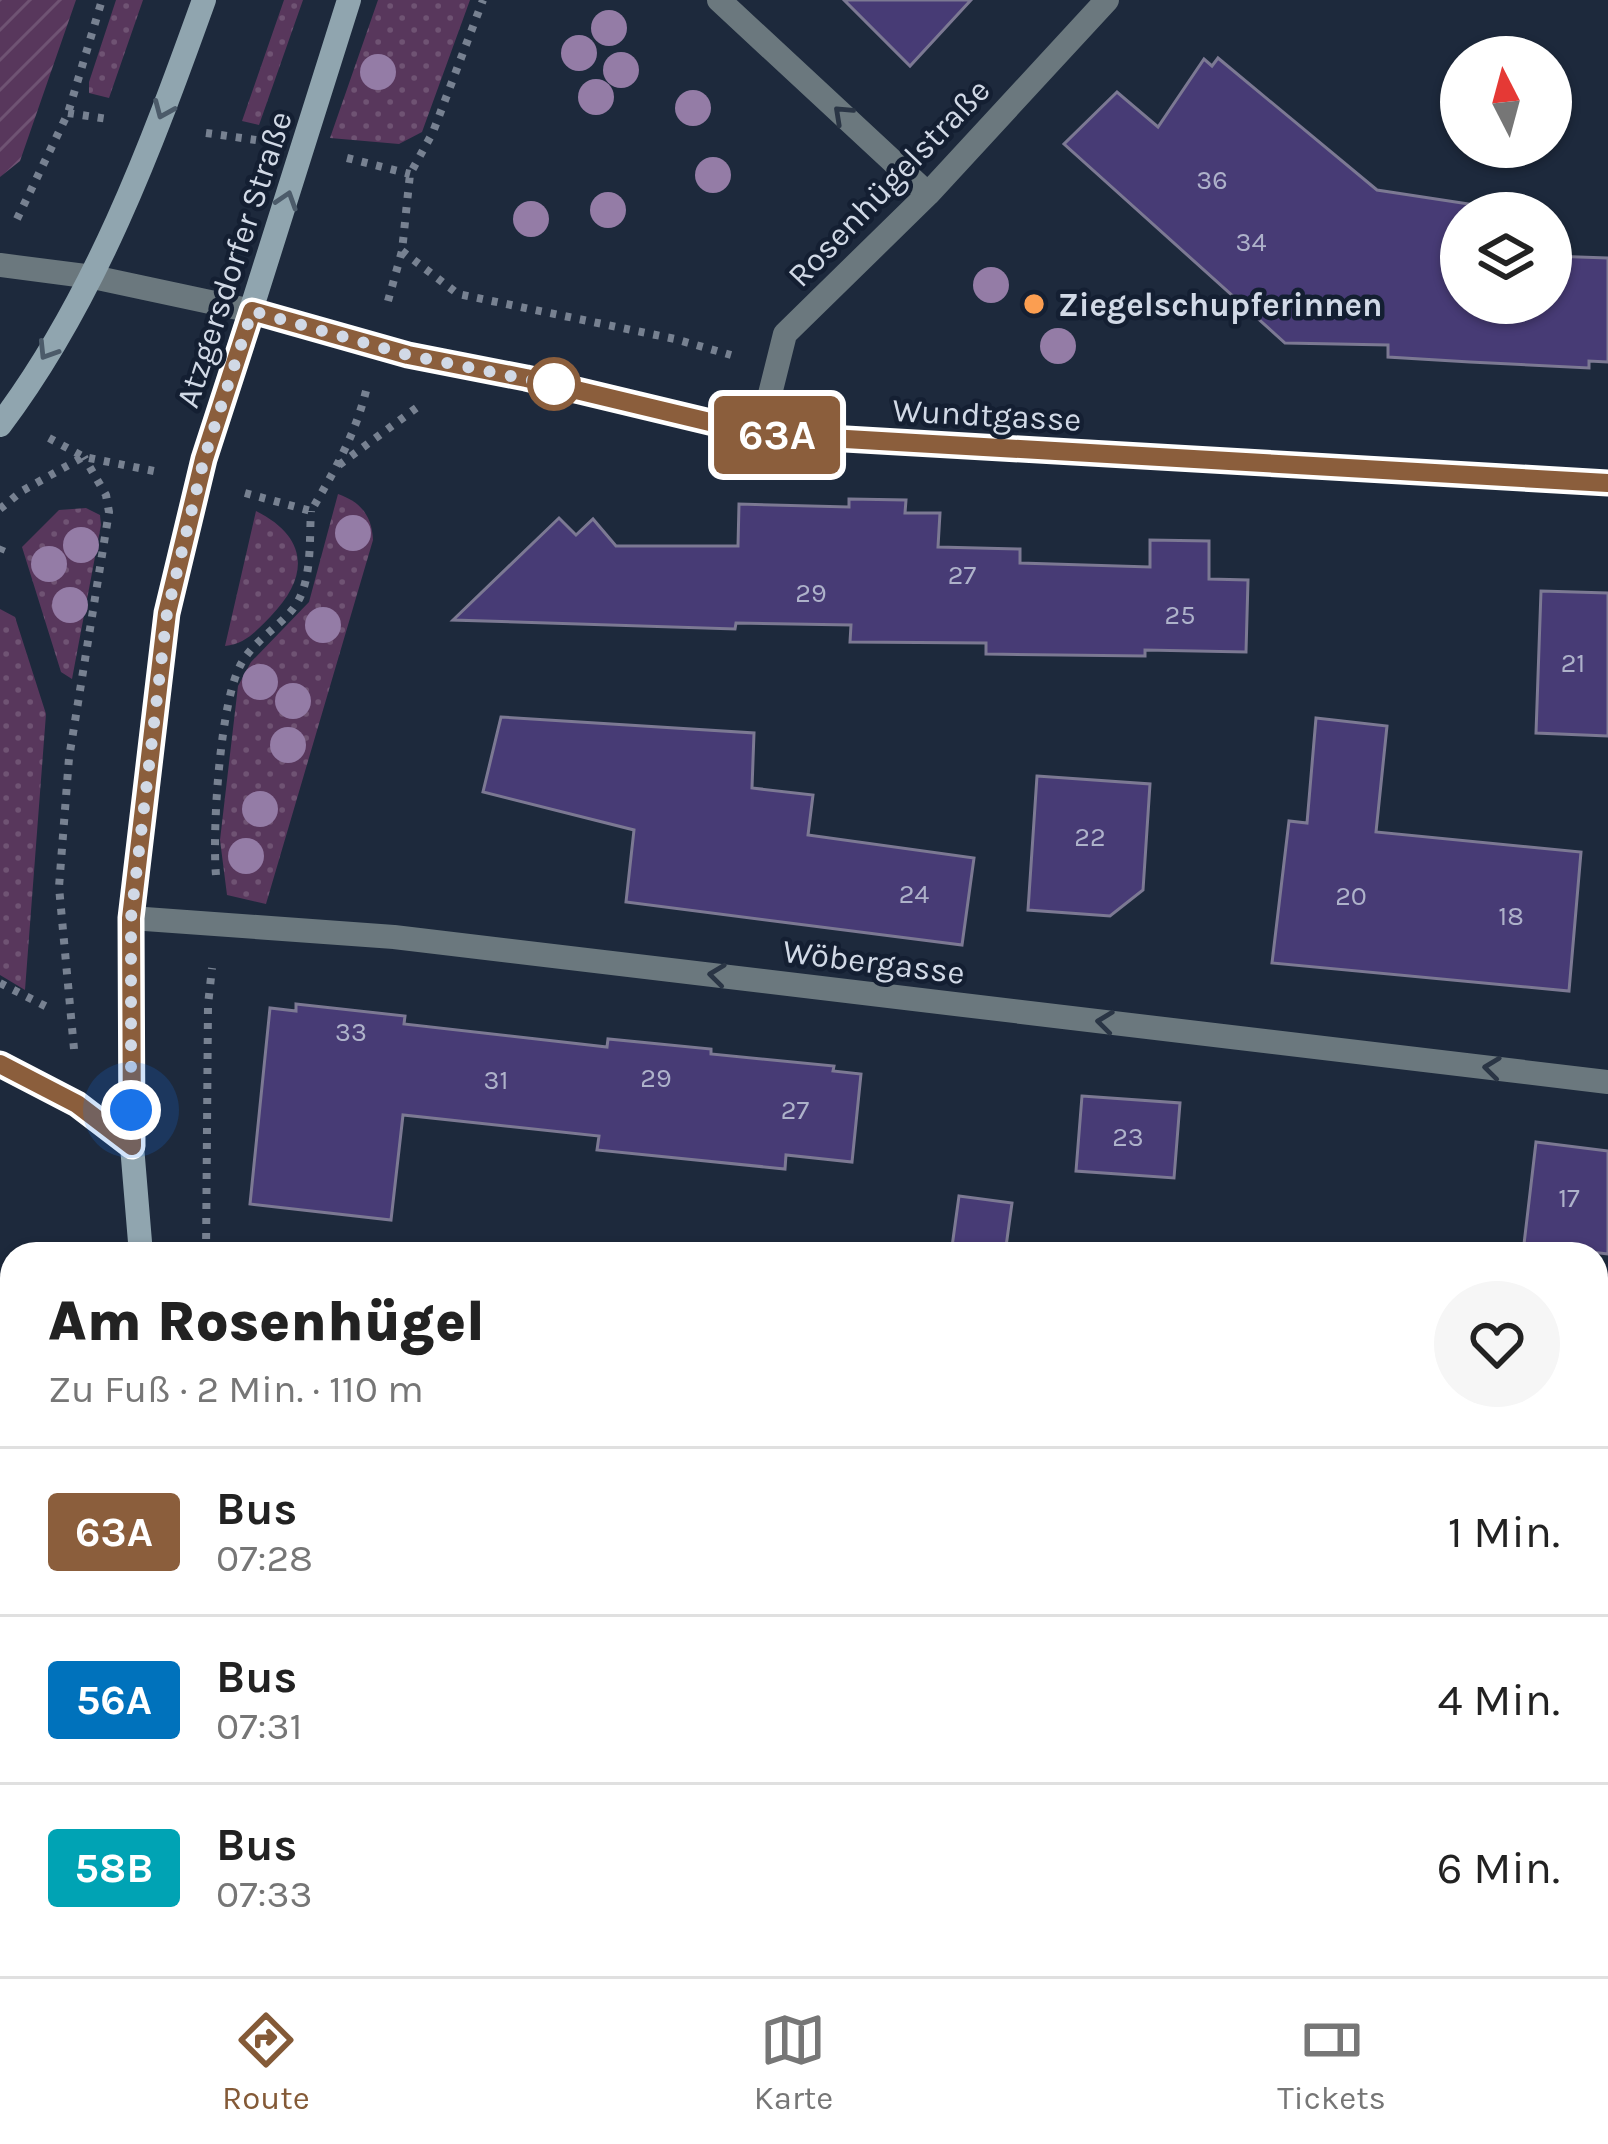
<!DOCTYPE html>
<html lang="de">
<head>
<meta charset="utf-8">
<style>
  body { margin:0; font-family:Karla,sans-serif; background:#f6f6f6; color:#222; height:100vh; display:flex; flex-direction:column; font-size:45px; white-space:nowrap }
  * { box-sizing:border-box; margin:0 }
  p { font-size:39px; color:#767676 }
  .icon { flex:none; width:66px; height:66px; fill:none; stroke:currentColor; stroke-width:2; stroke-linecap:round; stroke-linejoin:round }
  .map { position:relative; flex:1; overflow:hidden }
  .sheet { position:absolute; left:0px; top:1242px; width:1608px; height:735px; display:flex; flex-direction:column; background:#fff; border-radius:36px 36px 0 0; box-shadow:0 3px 9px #0004 }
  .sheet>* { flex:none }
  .badge { padding:0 24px; border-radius:9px; font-size:42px; line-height:78px }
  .needle { width:78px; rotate:354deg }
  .fabs { position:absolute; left:1440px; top:36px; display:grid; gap:24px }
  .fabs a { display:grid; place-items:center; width:132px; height:132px; border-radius:50%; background:#fff; box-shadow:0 3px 9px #0004; font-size:60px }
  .you { position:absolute; width:60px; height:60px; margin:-30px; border:9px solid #fff; border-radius:50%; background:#1a73e8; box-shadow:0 0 0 18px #1a73e833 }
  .map>.badge { position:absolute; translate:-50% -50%; box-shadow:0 0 0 6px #fff }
  .round { display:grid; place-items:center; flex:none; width:126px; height:126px; border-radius:63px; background:#f6f6f6 }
  .overview { display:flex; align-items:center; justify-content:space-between; height:204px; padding:0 48px }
  h1 { font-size:57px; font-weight:800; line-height:90px }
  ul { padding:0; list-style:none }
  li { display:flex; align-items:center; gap:36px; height:168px; padding:0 48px; border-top:3px solid #e0e0e0 }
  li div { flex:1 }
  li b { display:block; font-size:45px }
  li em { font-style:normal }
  li .badge { min-width:132px; font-weight:700; text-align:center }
  .menu { display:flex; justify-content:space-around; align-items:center; height:168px; border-top:3px solid #e0e0e0; background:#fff; font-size:33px; color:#767676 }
  .menu a { display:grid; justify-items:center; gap:6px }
  .menu .active { color:#845a37 }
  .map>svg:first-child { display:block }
</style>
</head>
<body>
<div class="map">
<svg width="1608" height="1976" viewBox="0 0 1608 1976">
  <defs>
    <pattern id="grass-dots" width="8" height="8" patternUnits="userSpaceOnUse" patternTransform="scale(3)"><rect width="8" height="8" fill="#58375c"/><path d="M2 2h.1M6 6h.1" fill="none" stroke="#6f5373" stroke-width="1.8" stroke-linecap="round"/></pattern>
    <pattern id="garden-furrows" width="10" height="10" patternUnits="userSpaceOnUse" patternTransform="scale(3)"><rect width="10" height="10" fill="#58375c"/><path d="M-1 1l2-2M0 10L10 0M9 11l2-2" fill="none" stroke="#6f5373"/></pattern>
  </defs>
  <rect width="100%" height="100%" fill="#1d293c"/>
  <path fill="url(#grass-dots)" d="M 116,0 L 143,0 L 109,98 L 89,93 L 89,82 Z
    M 284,0 L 303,0 L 259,125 L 242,121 Z
    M 378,0 L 470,0 L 422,132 L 399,144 L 330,138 Z
    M 338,494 C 361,502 372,516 373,540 L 266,904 L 227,895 L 220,840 L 238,686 L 251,662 L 309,602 Z
    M 86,508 L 100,515 L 101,525 L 72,679 L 61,672 L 22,547 L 59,510 Z
    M 256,511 C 308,537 310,576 271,616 C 257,630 246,644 225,646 Z
    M 0,609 L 15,617 L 46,714 L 25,990 L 0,975 Z"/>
  <path fill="url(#garden-furrows)" d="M 0,0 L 76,0 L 20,161 L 0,177 Z
    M 277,1965 L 826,1965 L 883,1976 L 277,1976 Z"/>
  <path fill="#473b75" stroke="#7c7993" stroke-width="3" d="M 844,0 L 971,0 L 910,66 Z
    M 1218,58 L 1377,190 L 1482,206 L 1482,213 L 1461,213 L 1461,303 L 1551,303 L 1551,256 L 1608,258 L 1608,362 L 1589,361 L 1589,368 L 1470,362 L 1388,357 L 1388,345 L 1285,343 L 1064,144 L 1117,92 L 1158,127 L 1204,59 L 1212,66 Z
    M 849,499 L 906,500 L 905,513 L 940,513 L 938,547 L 1020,549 L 1020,563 L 1150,567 L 1150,540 L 1209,541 L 1209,579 L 1248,580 L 1246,652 L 1145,650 L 1145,656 L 986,654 L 986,643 L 850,642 L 851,625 L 736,623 L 735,629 L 453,620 L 559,518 L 576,535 L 593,519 L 616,546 L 738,546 L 739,504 L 849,507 Z
    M 1541,591 L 1608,593 L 1608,736 L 1536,733 Z
    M 501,717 L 754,733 L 752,788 L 813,795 L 808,835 L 974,858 L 962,945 L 626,902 L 634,830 L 483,792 Z
    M 1316,718 L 1387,726 L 1376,832 L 1581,852 L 1569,991 L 1272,963 L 1289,821 L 1307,823 Z
    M 1037,776 L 1150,784 L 1143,890 L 1110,916 L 1028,910 Z
    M 296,1004 L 405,1016 L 404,1024 L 607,1047 L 608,1039 L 711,1049 L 711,1054 L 834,1066 L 833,1071 L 861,1074 L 852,1162 L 786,1155 L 785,1169 L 597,1150 L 599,1136 L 403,1115 L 391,1220 L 250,1204 L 270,1008 L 296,1011 Z
    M 1082,1096 L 1180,1103 L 1174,1178 L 1076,1171 Z
    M 1536,1142 L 1608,1151 L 1608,1254 L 1524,1244 Z
    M 959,1196 L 1012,1203 L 1005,1254 L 951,1254 Z"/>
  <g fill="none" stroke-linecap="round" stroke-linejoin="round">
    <path stroke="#778191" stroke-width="8" stroke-dasharray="6 9" stroke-linecap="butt" d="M 68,113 L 108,119
      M 206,133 L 256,140
      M 347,158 L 410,174
      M 17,219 L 68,113 L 102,0
      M 402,251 L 458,294 L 675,339 L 731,355
      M 388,301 L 402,251 L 410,174 L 433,132 L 483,0
      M 49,438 L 84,457 L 154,471
      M 339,465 L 419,406
      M 245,493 L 311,511 C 334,472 355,435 366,391
      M 0,509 L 22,491 L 83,457
      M 0,552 L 3,545
      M 216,875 C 212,830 220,702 241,664 C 252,643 277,628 292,610 C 313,585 309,541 311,511
      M 0,983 L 49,1008
      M 74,1049 L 59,887 L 69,758 L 109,512 L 106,495 L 84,457
      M 206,1254 L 208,1005 L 212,968
      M 0,1874 L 12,1888
      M 75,1965 L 84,1976
      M 135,1965 L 135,1976"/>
    <path stroke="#6b787e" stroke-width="24" d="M 719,0 L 928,194
      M 0,265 L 93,277
      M 760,434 L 785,334 L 928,194 L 1107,0
      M 131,918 L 394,937 L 1608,1082
      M 0,1064 L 77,1104 L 132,1146
      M 1596,1797 L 1608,1799"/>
    <path stroke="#6b787e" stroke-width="24" d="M 93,277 L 252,311 L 408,355 L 526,378 L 760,434 L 1608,483"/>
    <path stroke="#90a5af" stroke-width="24" d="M 0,425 C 95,299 151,147 204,0
      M 141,1254 L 132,1146 L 131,918 L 167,613 L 204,459 L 349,0
      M 192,1965 L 192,1976"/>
  </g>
  <g fill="#947ca6">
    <circle cx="609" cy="28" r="18"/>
    <circle cx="579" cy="53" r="18"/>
    <circle cx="621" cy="70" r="18"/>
    <circle cx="378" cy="72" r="18"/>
    <circle cx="596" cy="97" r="18"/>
    <circle cx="693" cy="108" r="18"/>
    <circle cx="713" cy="175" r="18"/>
    <circle cx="608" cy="210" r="18"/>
    <circle cx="531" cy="219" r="18"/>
    <circle cx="991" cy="285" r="18"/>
    <circle cx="1058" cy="346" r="18"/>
    <circle cx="353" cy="533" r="18"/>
    <circle cx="81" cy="545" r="18"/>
    <circle cx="49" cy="564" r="18"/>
    <circle cx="70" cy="605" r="18"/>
    <circle cx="323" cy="625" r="18"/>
    <circle cx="260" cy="682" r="18"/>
    <circle cx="293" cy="701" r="18"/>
    <circle cx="288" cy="745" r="18"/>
    <circle cx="260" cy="809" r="18"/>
    <circle cx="246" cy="856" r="18"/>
  </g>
  <defs><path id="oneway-chevron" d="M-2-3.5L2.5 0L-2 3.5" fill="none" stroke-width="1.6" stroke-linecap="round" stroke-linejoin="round" transform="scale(3)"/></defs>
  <g stroke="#4c5b6a">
    <use href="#oneway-chevron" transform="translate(163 110) rotate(113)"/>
    <use href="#oneway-chevron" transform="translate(287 200) rotate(-72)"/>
    <use href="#oneway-chevron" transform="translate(47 351) rotate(122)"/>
  </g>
  <g stroke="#2a3545">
    <use href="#oneway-chevron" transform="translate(842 114) rotate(-137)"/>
    <use href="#oneway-chevron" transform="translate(717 975) rotate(-173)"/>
    <use href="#oneway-chevron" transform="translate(1105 1022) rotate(-173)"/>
    <use href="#oneway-chevron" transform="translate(1492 1068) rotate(-173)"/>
  </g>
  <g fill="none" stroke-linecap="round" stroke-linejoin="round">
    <g stroke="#fff" stroke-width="27">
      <path id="line" d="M 0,1064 L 77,1104 L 132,1146 L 131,918 L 167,613 L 204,459 L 252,311 L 408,355 L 526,378 L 760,434 L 1608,483"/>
    </g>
    <use href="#line" stroke="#8b5e3c" stroke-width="18"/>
    <path stroke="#d1d9e6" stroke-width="12" stroke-dasharray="0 21.6" d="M 131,1110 L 131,918 L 167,613 L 204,459 L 252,311 L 408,355 L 565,387 L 554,384"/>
  </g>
  <circle fill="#fb9e51" stroke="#141f32" stroke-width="4.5" cx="1034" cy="304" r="12"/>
  <circle fill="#fff" stroke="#8b5e3c" stroke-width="6" cx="554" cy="384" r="24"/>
  <g text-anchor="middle" stroke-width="9" stroke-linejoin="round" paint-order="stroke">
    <g font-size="27" fill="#aeb2ca">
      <text x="1212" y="189">36</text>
      <text x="1251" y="251">34</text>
      <text x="962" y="584">27</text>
      <text x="811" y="602">29</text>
      <text x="1180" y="624">25</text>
      <text x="1573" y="672">21</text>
      <text x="1090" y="846">22</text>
      <text x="914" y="903">24</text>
      <text x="1351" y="905">20</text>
      <text x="1511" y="925">18</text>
      <text x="351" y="1041">33</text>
      <text x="656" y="1087">29</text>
      <text x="496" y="1089">31</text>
      <text x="795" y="1119">27</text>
      <text x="1128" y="1146">23</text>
      <text x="1569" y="1207">17</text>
    </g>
    <g font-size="33" fill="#d1d9e6" stroke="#141f32">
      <text transform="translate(888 182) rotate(-46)" y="12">Rosenhügelstraße</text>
      <text transform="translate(233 259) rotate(-72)" y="12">Atzgersdorfer Straße</text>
      <text transform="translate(987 414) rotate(3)" y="12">Wundtgasse</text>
      <text transform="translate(874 961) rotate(7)" y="12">Wöbergasse</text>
    </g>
    <g font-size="33" font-weight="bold" fill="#d1d9e6" stroke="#141f32" text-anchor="start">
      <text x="1058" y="316">Ziegelschupferinnen</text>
    </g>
  </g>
</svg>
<div class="fabs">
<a><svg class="needle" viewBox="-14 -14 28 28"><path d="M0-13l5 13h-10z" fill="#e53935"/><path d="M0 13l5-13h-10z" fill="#767676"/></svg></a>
<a><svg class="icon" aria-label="layers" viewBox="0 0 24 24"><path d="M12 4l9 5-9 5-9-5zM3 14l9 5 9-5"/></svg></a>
</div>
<div class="you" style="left:131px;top:1110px"></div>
<b class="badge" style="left:777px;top:435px;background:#8b5e3c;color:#fff">63A</b>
<section class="sheet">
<div class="overview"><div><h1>Am Rosenhügel</h1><p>Zu Fuß · 2 Min. · 110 m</p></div><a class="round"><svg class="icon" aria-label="heart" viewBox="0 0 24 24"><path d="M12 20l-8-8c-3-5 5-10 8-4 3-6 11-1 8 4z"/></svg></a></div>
<ul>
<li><span class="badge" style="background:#8b5e3c;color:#fff">63A</span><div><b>Bus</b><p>07:28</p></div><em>1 Min.</em></li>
<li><span class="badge" style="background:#0072bc;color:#fff">56A</span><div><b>Bus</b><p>07:31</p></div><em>4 Min.</em></li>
<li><span class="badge" style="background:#00a3b4;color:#fff">58B</span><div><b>Bus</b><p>07:33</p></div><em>6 Min.</em></li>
</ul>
</section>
</div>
<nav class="menu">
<a class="active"><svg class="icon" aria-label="directions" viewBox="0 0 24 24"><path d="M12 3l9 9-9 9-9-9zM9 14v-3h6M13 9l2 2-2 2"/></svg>Route</a>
<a><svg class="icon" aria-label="map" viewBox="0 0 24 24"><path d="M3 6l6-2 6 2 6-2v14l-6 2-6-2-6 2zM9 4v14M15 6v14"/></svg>Karte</a>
<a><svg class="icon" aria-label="tickets" viewBox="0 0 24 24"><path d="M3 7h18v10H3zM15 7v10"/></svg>Tickets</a>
</nav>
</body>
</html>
